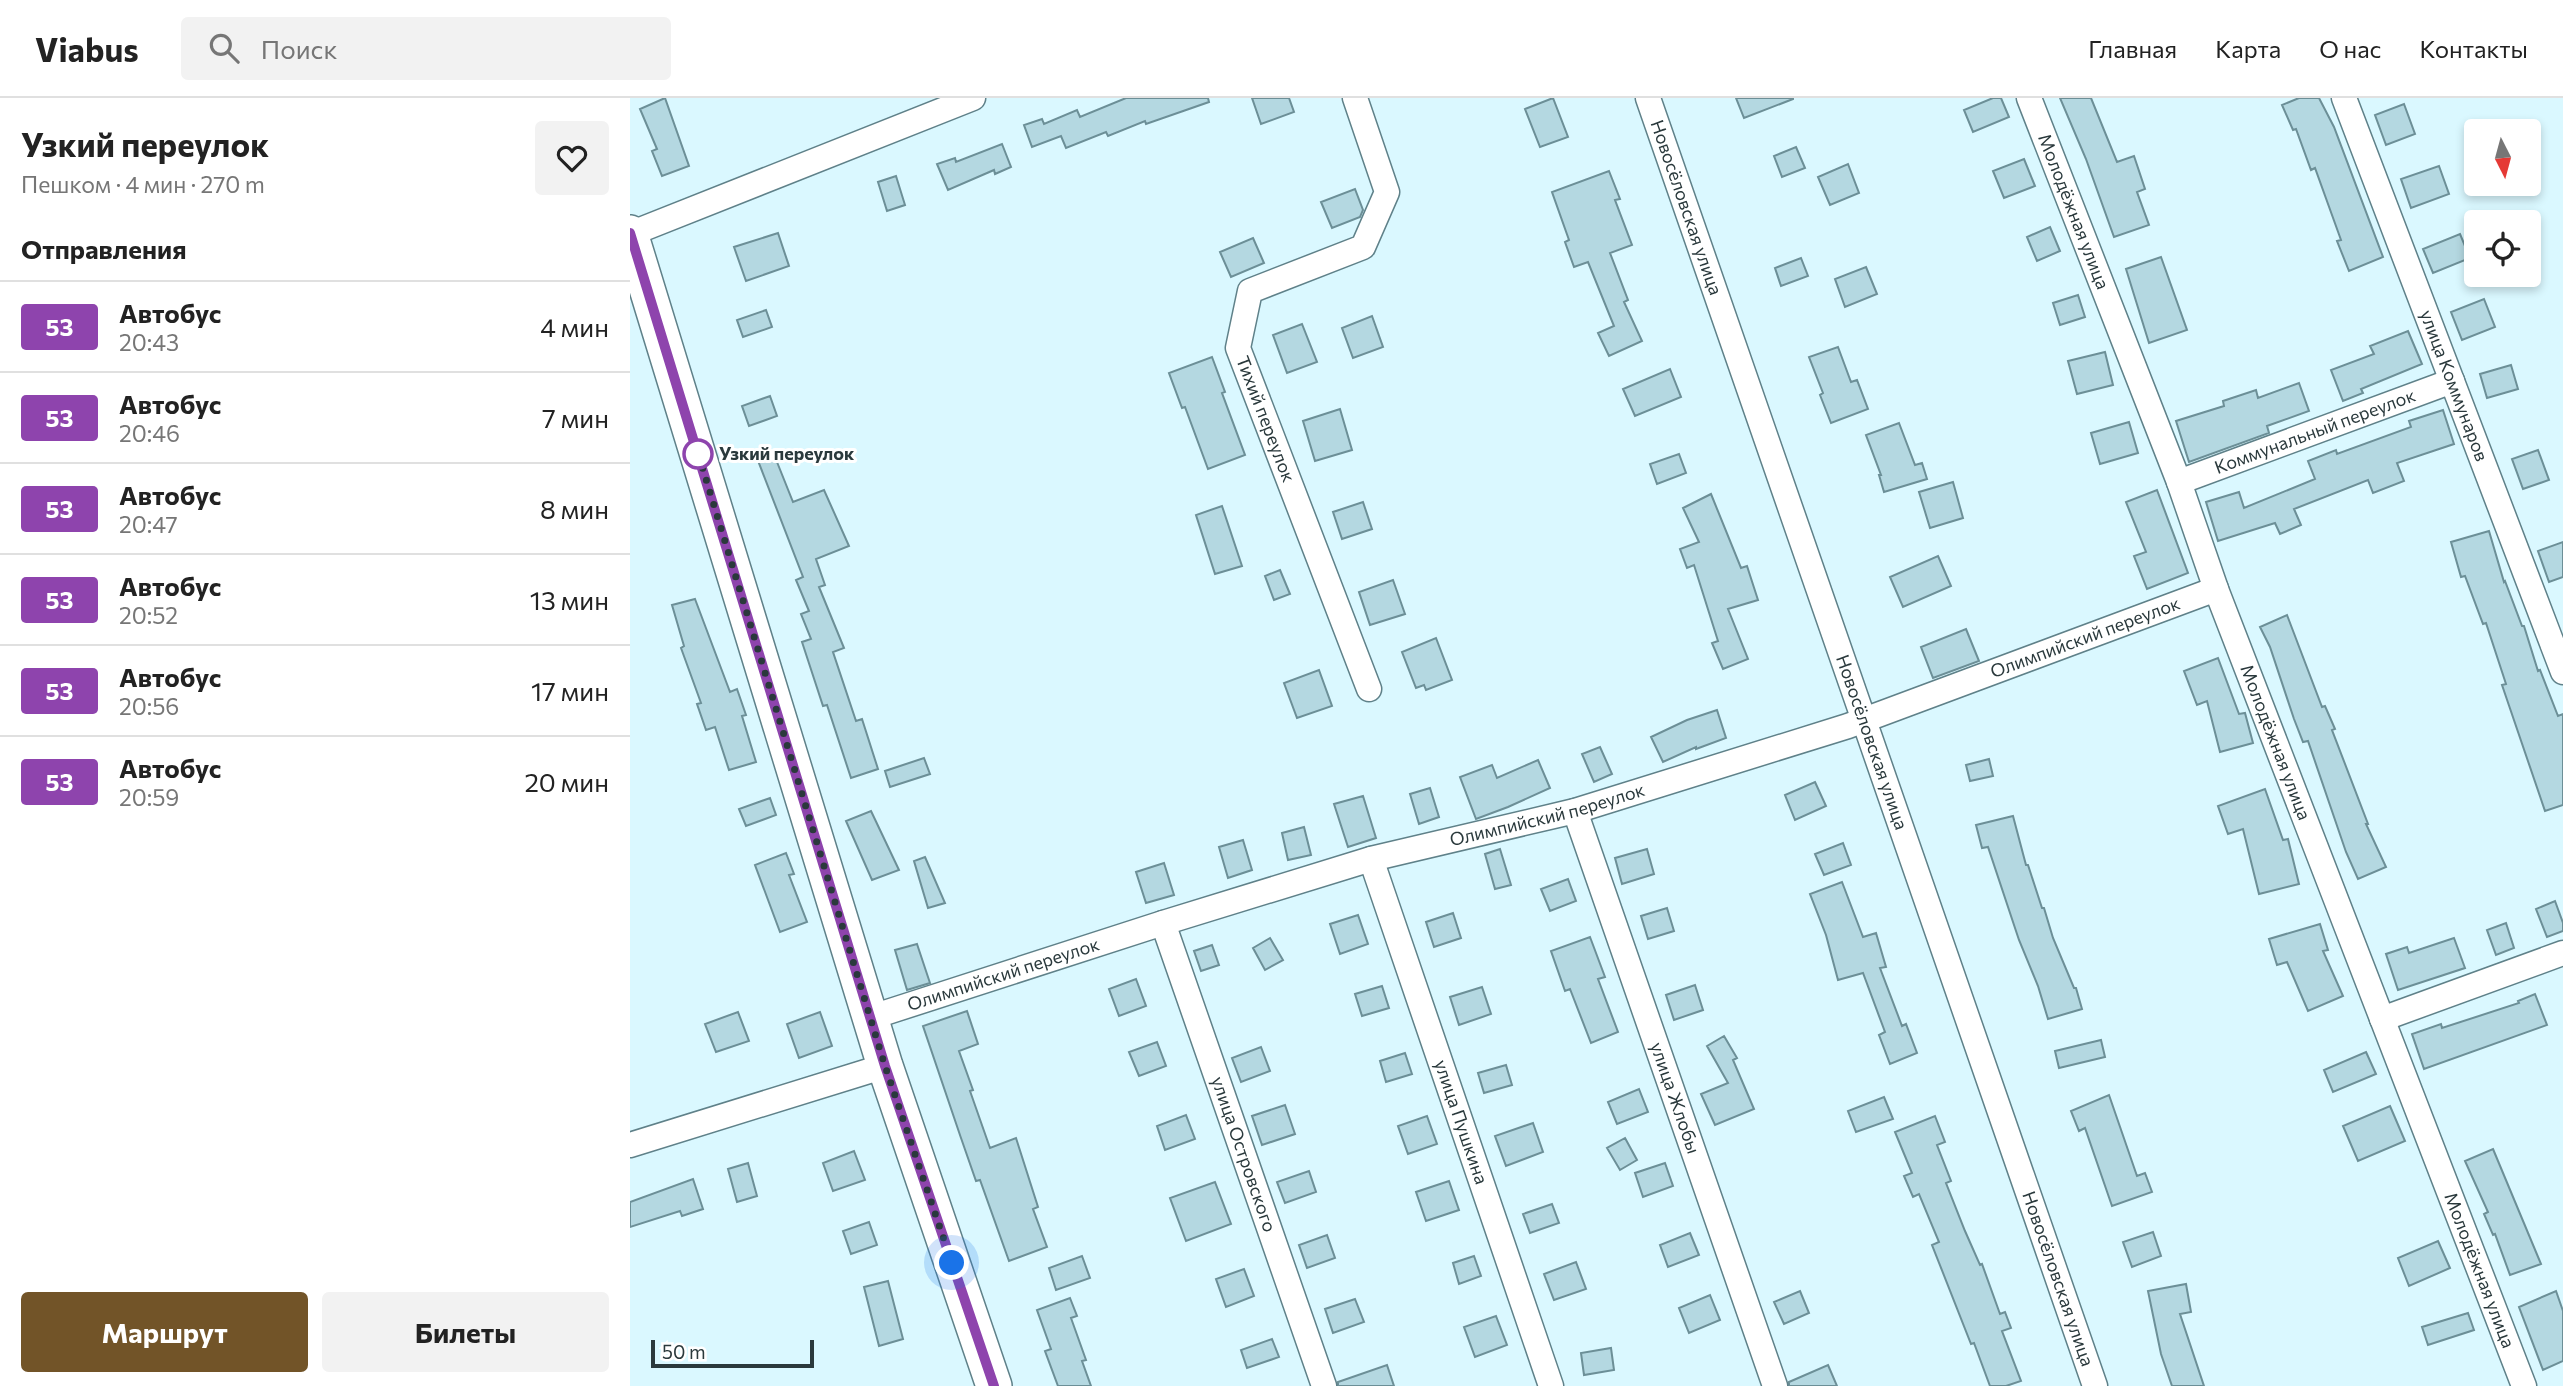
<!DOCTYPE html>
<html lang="ru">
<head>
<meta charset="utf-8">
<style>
  body { margin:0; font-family:Commissioner,sans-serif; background:#f2f2f2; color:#222; height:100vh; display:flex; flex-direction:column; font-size:26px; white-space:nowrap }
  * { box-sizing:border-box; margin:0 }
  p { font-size:23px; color:#767676 }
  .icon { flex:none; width:38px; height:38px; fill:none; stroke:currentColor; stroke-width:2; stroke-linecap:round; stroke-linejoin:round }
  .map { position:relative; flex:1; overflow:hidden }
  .side { display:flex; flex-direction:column; background:#fff; width:630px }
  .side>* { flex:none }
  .badge { padding:0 14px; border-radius:5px; font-size:24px; line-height:46px }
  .needle { width:46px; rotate:174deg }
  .tools { position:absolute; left:1834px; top:21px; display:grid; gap:14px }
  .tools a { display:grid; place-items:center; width:77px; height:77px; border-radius:7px; background:#fff; box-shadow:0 4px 10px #0003; font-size:35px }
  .scale { position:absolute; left:21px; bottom:18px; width:163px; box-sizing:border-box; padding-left:7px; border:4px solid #2a393c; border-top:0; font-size:19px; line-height:24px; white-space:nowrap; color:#2a393c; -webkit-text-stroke:5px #fff; paint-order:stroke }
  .you { position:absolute; width:35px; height:35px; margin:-18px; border:5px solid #fff; border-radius:50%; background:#1a73e8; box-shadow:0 0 0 10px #1a73e833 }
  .map>.badge { position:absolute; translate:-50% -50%; box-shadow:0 0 0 4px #fff }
  h2 { padding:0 21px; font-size:26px; line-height:63px }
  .round { display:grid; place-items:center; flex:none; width:74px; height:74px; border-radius:7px; background:#f2f2f2 }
  .head { display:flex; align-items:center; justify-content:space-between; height:119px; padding:0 21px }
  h1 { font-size:33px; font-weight:700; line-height:52px }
  .cta { display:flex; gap:14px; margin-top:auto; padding:14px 21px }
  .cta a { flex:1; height:80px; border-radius:7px; background:#725428; color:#fff; font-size:28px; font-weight:700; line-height:80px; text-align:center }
  .cta a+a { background:#f2f2f2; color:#222 }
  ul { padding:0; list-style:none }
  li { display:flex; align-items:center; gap:21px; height:91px; padding:0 21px; border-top:2px solid #e0e0e0 }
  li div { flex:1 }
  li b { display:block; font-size:26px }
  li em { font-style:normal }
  li .badge { min-width:77px; font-weight:700; text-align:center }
  header { display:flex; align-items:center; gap:42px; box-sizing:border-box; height:98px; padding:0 35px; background:#fff; border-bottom:2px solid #e0e0e0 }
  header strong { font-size:33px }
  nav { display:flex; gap:38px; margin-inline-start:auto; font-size:24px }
  .search { width:490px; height:63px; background:#f2f2f2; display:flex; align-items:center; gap:18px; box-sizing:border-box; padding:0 24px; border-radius:7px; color:#767676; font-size:26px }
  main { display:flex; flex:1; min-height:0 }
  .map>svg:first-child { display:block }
</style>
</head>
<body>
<header>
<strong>Viabus</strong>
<div class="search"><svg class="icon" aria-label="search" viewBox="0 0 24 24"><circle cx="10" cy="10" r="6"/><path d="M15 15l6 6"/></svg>Поиск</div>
<nav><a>Главная</a><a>Карта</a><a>О нас</a><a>Контакты</a></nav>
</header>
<main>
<section class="side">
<div class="head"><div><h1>Узкий переулок</h1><p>Пешком · 4 мин · 270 m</p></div><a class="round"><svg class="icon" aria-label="heart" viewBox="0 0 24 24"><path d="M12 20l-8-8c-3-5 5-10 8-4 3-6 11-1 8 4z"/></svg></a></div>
<h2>Отправления</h2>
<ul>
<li><span class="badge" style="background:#8e44ad;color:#fff">53</span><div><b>Автобус</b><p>20:43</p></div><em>4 мин</em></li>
<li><span class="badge" style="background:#8e44ad;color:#fff">53</span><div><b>Автобус</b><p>20:46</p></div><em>7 мин</em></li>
<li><span class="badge" style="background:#8e44ad;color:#fff">53</span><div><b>Автобус</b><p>20:47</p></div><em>8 мин</em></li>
<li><span class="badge" style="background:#8e44ad;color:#fff">53</span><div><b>Автобус</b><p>20:52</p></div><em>13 мин</em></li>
<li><span class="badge" style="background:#8e44ad;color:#fff">53</span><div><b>Автобус</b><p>20:56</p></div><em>17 мин</em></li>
<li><span class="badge" style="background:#8e44ad;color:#fff">53</span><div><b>Автобус</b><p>20:59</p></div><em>20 мин</em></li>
</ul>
<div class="cta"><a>Маршрут</a><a>Билеты</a></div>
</section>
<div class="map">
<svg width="1933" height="1288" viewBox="0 0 1933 1288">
  <rect width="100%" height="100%" fill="#daf8ff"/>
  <path fill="#b4d8e1" stroke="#6c8f97" stroke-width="2" d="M 35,0 L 59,68 L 32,78 L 22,53 L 27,51 L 10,11 Z
    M 496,0 L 578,0 L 579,4 L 516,26 L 515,23 L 478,38 L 476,34 L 436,50 L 431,38 L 402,49 L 394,27 L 412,21 L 414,26 L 447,12 L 450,19 Z
    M 622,0 L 659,0 L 664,14 L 631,26 Z
    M 923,0 L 938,39 L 910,49 L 895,11 Z
    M 1106,0 L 1163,0 L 1163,1 L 1114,20 Z
    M 1363,0 L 1371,0 L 1379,19 L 1343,34 L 1334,12 Z
    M 1430,0 L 1461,0 L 1487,64 L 1504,58 L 1515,91 L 1507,94 L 1519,127 L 1484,139 L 1456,61 Z
    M 1669,0 L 1689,0 L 1704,29 L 1753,159 L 1719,173 L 1707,143 L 1711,142 L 1685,70 L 1681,72 L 1666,31 L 1663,32 L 1652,7 Z
    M 1774,6 L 1785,36 L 1756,47 L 1745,17 Z
    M 372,46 L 381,69 L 365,76 L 364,72 L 318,92 L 307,66 L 325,60 L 326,64 Z
    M 1166,49 L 1175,70 L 1152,79 L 1144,58 Z
    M 1394,61 L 1405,88 L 1374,100 L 1363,73 Z
    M 1218,66 L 1229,95 L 1200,107 L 1188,79 Z
    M 1809,68 L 1819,96 L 1781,110 L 1771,81 Z
    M 979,73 L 990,101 L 985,102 L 1002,147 L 980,155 L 998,202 L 994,204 L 1012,243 L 979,258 L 968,235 L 984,228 L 958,164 L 944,169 L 935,144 L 939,142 L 922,94 Z
    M 266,78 L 275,107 L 257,113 L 248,84 Z
    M 725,91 L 733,112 L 730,119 L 702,130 L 691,104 Z
    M 1420,129 L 1430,153 L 1407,163 L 1397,139 Z
    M 148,135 L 159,168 L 116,183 L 104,149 Z
    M 1830,136 L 1840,160 L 1803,175 L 1793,151 Z
    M 623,140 L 634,165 L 601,179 L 590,154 Z
    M 1531,159 L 1557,232 L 1519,245 L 1496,171 Z
    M 1171,160 L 1178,178 L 1151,188 L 1145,170 Z
    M 1236,169 L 1247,196 L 1215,209 L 1205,181 Z
    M 1448,197 L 1455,219 L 1430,227 L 1423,205 Z
    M 1854,201 L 1865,229 L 1832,242 L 1821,214 Z
    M 136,212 L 142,229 L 113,239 L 107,222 Z
    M 742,218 L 753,249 L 723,260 L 712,230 Z
    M 672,226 L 687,264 L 657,275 L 643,237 Z
    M 1778,233 L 1792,266 L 1731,291 L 1733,295 L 1713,303 L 1701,272 L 1744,256 L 1740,248 Z
    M 1208,249 L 1221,284 L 1227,282 L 1238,311 L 1201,325 L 1190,297 L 1193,295 L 1179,259 Z
    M 1475,254 L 1483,287 L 1447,296 L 1438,263 Z
    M 582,259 L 595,294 L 592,295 L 615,357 L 578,371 L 555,309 L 552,310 L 539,275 Z
    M 1881,267 L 1888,291 L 1857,300 L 1850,276 Z
    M 1040,271 L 1051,299 L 1005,318 L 993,291 Z
    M 1669,285 L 1679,313 L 1637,328 L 1639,335 L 1559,364 L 1546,323 L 1594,308 L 1593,303 L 1626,292 L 1628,300 Z
    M 140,298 L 147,318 L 119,328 L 112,308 Z
    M 710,311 L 722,352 L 685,363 L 673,323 Z
    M 1813,312 L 1824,346 L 1767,365 L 1774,383 L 1743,395 L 1738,382 L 1664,411 L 1671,427 L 1650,436 L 1645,425 L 1588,443 L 1576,404 L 1609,394 L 1614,410 L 1685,381 L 1678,363 L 1706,352 L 1707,356 L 1781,329 L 1779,323 Z
    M 1499,324 L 1508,355 L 1470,366 L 1461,335 Z
    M 1269,325 L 1285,367 L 1292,365 L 1297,381 L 1254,394 L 1249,377 L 1251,377 L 1236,337 Z
    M 1908,352 L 1919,382 L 1893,391 L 1882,361 Z
    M 143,354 L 163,404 L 194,392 L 219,448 L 186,461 L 195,487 L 189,489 L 214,550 L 203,554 L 226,623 L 232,621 L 248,671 L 221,680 L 197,607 L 193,608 L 172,544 L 181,541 L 171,516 L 179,513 L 166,482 L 173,479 L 127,360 Z
    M 1049,356 L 1056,375 L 1027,386 L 1020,366 Z
    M 1323,384 L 1333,420 L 1300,430 L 1289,394 Z
    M 1527,392 L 1558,475 L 1517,491 L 1504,458 L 1516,454 L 1496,404 Z
    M 1081,396 L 1111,470 L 1117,468 L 1128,502 L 1098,511 L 1118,561 L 1093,571 L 1082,545 L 1088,543 L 1064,467 L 1057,470 L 1050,451 L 1069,444 L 1053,410 Z
    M 733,404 L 742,431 L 712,441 L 703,414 Z
    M 592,408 L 612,468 L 585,476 L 566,417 Z
    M 1859,433 L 1874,484 L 1875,483 L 1892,528 L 1894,528 L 1908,573 L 1910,572 L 1928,618 L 1933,616 L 1933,707 L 1915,713 L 1872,587 L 1876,586 L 1856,525 L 1853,526 L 1835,478 L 1831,479 L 1821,444 Z
    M 1933,444 L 1933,479 L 1919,484 L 1908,453 Z
    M 1308,458 L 1321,488 L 1273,509 L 1260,479 Z
    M 650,472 L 660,496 L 644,502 L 635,478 Z
    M 763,482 L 775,516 L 740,527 L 729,494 Z
    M 65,501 L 100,594 L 107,591 L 116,617 L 112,618 L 126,664 L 99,672 L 85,629 L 76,632 L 67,606 L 71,605 L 51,550 L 54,548 L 42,507 Z
    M 1657,517 L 1692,609 L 1695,608 L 1705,631 L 1702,632 L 1738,726 L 1736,726 L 1756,769 L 1728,781 L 1716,754 L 1678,643 L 1673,644 L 1664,621 L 1640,549 L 1630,529 Z
    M 1336,531 L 1349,563 L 1303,580 L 1291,549 Z
    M 806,540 L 822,582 L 796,592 L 794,587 L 786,590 L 772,554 Z
    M 1588,560 L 1609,616 L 1615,615 L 1623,645 L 1590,654 L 1577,603 L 1567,607 L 1554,573 Z
    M 689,572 L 702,608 L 667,620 L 654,585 Z
    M 1087,612 L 1096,640 L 1066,651 L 1066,649 L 1033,664 L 1021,639 L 1057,622 Z
    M 970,649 L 982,676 L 964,684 L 952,656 Z
    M 294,660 L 300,676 L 260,689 L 255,673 Z
    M 1359,661 L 1363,678 L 1340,683 L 1336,667 Z
    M 908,662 L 920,690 L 878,709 L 846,721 L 830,679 L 862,667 L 867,680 Z
    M 1185,684 L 1196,708 L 1165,722 L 1155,697 Z
    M 800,690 L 809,719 L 789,726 L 780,696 Z
    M 1635,691 L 1653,742 L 1658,741 L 1669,786 L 1629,796 L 1613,731 L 1598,736 L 1588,708 Z
    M 733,698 L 746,740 L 718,749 L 704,706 Z
    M 140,700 L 146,717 L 116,728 L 109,711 Z
    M 241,713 L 269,772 L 242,782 L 216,723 Z
    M 1383,718 L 1396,767 L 1398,767 L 1412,810 L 1414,810 L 1423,840 L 1444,890 L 1446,890 L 1452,911 L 1418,921 L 1408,888 L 1389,842 L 1358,749 L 1352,750 L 1346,727 Z
    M 674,729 L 681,757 L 658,762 L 652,735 Z
    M 613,742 L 622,772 L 598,780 L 589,749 Z
    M 1213,745 L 1221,767 L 1194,777 L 1185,756 Z
    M 870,751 L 881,787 L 865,791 L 855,756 Z
    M 1017,751 L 1024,776 L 992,786 L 985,760 Z
    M 156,755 L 164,776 L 159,777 L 177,824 L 150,834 L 125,767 Z
    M 295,759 L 315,805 L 298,810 L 284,763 Z
    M 534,765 L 544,797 L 516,805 L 506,774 Z
    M 938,781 L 946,803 L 920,813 L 911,791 Z
    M 1212,784 L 1233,839 L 1246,835 L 1256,869 L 1250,870 L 1272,928 L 1276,926 L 1287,955 L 1260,966 L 1249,937 L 1255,934 L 1233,875 L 1208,882 L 1196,837 L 1180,796 Z
    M 1925,803 L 1933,825 L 1933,833 L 1917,839 L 1906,811 Z
    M 1037,810 L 1044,833 L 1018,841 L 1011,818 Z
    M 823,815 L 831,840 L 804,849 L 796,824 Z
    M 728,817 L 738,846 L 710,856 L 700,826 Z
    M 1876,825 L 1884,850 L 1866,857 L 1857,832 Z
    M 1690,826 L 1698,852 L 1693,853 L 1713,898 L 1678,913 L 1657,864 L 1647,867 L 1639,841 Z
    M 960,839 L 975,879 L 968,881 L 988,934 L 961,945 L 940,891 L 935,893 L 921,853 Z
    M 640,840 L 653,862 L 635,872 L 623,850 Z
    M 1824,840 L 1835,870 L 1768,892 L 1756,856 L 1777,849 L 1779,855 Z
    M 287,846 L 300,885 L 277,892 L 265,852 Z
    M 582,847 L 589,867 L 571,873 L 564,853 Z
    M 506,881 L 516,908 L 489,918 L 479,891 Z
    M 1065,887 L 1073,912 L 1044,922 L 1036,897 Z
    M 752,888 L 759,910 L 732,918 L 725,896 Z
    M 852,889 L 861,916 L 829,927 L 820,899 Z
    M 1905,896 L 1917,927 L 1794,971 L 1782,936 L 1811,926 L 1812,930 L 1889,905 L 1888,903 Z
    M 337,913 L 348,946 L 329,953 L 343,992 L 340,993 L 360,1050 L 386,1040 L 408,1109 L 403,1111 L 417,1149 L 379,1163 L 350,1082 L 346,1083 L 331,1040 L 293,928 Z
    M 108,914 L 119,943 L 86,954 L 75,926 Z
    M 190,914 L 202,948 L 169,960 L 157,926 Z
    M 1094,938 L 1107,960 L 1103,962 L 1124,1011 L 1085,1027 L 1071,996 L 1098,985 L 1077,948 Z
    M 1471,942 L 1475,959 L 1429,970 L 1425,953 Z
    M 527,944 L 536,968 L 509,978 L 499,954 Z
    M 631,949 L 640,973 L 611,984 L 602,960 Z
    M 1736,954 L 1746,976 L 1703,994 L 1694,972 Z
    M 775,955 L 782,976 L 756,984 L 750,963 Z
    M 876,967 L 882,987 L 854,995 L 848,975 Z
    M 1009,991 L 1018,1014 L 987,1026 L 978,1004 Z
    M 1479,997 L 1507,1078 L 1515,1075 L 1522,1094 L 1482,1108 L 1455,1030 L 1449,1033 L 1441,1013 Z
    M 1254,999 L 1263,1021 L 1226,1034 L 1218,1013 Z
    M 655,1007 L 665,1036 L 632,1047 L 622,1018 Z
    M 1760,1008 L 1775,1043 L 1728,1063 L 1713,1028 Z
    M 556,1017 L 565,1041 L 535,1052 L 527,1028 Z
    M 797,1018 L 807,1046 L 778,1056 L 768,1028 Z
    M 1305,1018 L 1315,1044 L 1307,1047 L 1321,1083 L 1316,1085 L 1335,1133 L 1350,1167 L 1352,1166 L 1370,1216 L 1375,1214 L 1381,1230 L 1372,1233 L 1391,1283 L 1376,1288 L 1360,1288 L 1344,1245 L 1341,1246 L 1302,1147 L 1309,1144 L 1289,1096 L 1283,1099 L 1274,1078 L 1282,1075 L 1265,1034 Z
    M 903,1025 L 913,1054 L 876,1068 L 865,1038 Z
    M 995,1040 L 1007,1062 L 990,1072 L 977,1050 Z
    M 1863,1051 L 1911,1166 L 1880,1177 L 1865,1136 L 1863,1137 L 1854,1116 L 1858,1114 L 1835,1063 Z
    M 224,1053 L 235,1082 L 203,1093 L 193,1065 Z
    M 118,1065 L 127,1098 L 107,1104 L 98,1071 Z
    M 1035,1065 L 1043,1088 L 1013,1099 L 1005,1075 Z
    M 679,1073 L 686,1094 L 655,1105 L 647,1084 Z
    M 63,1081 L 73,1111 L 52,1118 L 50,1113 L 0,1129 L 0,1104 Z
    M 819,1083 L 829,1112 L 796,1123 L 786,1094 Z
    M 585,1084 L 601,1126 L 556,1143 L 540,1100 Z
    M 922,1106 L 929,1125 L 900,1135 L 893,1116 Z
    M 239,1124 L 247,1147 L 221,1156 L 213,1133 Z
    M 1523,1134 L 1531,1158 L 1502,1169 L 1493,1144 Z
    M 1060,1135 L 1069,1157 L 1038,1169 L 1030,1147 Z
    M 697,1137 L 705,1160 L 677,1170 L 669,1147 Z
    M 1808,1143 L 1820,1170 L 1779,1188 L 1768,1160 Z
    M 452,1158 L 460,1180 L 426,1192 L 419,1170 Z
    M 844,1158 L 851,1178 L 829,1186 L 823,1165 Z
    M 946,1164 L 956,1191 L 924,1202 L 914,1176 Z
    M 614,1171 L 624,1198 L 596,1209 L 586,1181 Z
    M 258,1183 L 273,1241 L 249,1248 L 234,1189 Z
    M 1556,1186 L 1561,1214 L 1550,1216 L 1574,1288 L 1542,1288 L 1531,1256 L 1518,1193 Z
    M 1170,1193 L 1179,1215 L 1154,1226 L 1144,1204 Z
    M 1926,1193 L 1933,1213 L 1933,1263 L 1913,1272 L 1889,1209 Z
    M 1080,1197 L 1090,1222 L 1059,1235 L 1049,1210 Z
    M 440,1200 L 447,1218 L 441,1220 L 456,1262 L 452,1263 L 461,1288 L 428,1288 L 415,1253 L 421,1251 L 407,1212 Z
    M 725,1201 L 734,1224 L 703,1235 L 695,1211 Z
    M 1838,1215 L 1844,1232 L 1798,1247 L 1792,1229 Z
    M 866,1218 L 877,1247 L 845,1259 L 834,1229 Z
    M 642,1241 L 649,1259 L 617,1270 L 611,1252 Z
    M 981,1250 L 984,1272 L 954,1277 L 951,1255 Z
    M 757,1267 L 764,1288 L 708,1288 L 708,1284 Z
    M 1198,1267 L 1207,1288 L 1159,1288 L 1159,1284 Z"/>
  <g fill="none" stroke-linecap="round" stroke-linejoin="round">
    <g stroke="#5f8189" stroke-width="27">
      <g id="street">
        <path id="s1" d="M 725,0 L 757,94 L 733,149 L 620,193 L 608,250 L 739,591"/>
        <path id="s2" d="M 1018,0 L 1465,1288"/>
        <path id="s3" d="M 1399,0 L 1549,384 L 1586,491 L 1894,1288"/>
        <path id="s4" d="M 1714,0 L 1933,574"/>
        <path d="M 0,136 L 343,0"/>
        <path id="s5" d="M 1549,384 L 1822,283"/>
        <path id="s6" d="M 945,713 L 1145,1288"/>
        <path id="s7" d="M 741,761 L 921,1288"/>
        <path id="s8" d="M 533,825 L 694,1288"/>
        <path id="s9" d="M 242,919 L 533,825 L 741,761 L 945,713 L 1218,628 L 1586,491"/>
        <path d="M 1752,921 L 1933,855"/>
        <path d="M 0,1047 L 255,968"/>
      </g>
    </g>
    <g stroke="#5f8189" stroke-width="38">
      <path id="secondary" d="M 0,135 L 255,968 L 364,1288"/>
    </g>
    <use href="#street" stroke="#fff" stroke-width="24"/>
    <use href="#secondary" stroke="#fff" stroke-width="35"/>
  </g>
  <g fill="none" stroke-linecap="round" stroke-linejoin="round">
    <g stroke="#fff" stroke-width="16">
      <path id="line" d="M 0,135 L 255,968 L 364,1288"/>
    </g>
    <use href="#line" stroke="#8e44ad" stroke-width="10"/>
    <path stroke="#2a393c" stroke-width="7" stroke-dasharray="0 12.6" d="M 68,356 L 65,345 L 255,968 L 322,1165"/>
  </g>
  <circle fill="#fff" stroke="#8e44ad" stroke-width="3.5" cx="68" cy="356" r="14"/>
  <g text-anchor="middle" stroke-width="6" stroke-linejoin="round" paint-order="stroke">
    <g font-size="18" fill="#2a393c" stroke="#fff">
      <text dy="6" stroke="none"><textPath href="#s2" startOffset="116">Новосёловская улица</textPath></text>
      <text dy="6" stroke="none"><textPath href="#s3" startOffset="122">Молодёжная улица</textPath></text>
      <text dy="6" stroke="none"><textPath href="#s4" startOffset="308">улица Коммунаров</textPath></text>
      <text dy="6" stroke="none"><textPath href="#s1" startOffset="415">Тихий переулок</textPath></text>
      <text dy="6" stroke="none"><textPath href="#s5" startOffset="145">Коммунальный переулок</textPath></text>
      <text dy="6" stroke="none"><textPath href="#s9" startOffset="1272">Олимпийский переулок</textPath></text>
      <text dy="6" stroke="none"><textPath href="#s2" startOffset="682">Новосёловская улица</textPath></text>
      <text dy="6" stroke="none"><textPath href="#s3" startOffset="690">Молодёжная улица</textPath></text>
      <text dy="6" stroke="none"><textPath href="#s9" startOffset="705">Олимпийский переулок</textPath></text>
      <text dy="6" stroke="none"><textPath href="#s9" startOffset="138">Олимпийский переулок</textPath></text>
      <text dy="6" stroke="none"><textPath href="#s6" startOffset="304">улица Жлобы</textPath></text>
      <text dy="6" stroke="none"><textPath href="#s7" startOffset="278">улица Пушкина</textPath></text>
      <text dy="6" stroke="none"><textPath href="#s8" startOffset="245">улица Островского</textPath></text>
      <text dy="6" stroke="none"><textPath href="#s3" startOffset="1256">Молодёжная улица</textPath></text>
      <text dy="6" stroke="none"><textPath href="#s2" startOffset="1250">Новосёловская улица</textPath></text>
    </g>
    <g font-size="18" font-weight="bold" fill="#2a393c" stroke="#fff" text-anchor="start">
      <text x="89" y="362">Узкий переулок</text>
    </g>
  </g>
</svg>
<div class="tools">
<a><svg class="needle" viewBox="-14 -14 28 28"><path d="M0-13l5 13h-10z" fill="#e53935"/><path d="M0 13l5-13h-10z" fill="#767676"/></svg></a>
<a><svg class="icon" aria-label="locate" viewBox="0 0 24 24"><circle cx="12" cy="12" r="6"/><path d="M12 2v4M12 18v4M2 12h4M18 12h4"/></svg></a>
</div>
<div class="scale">50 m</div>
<div class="you" style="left:322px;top:1165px"></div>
</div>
</main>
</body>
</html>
